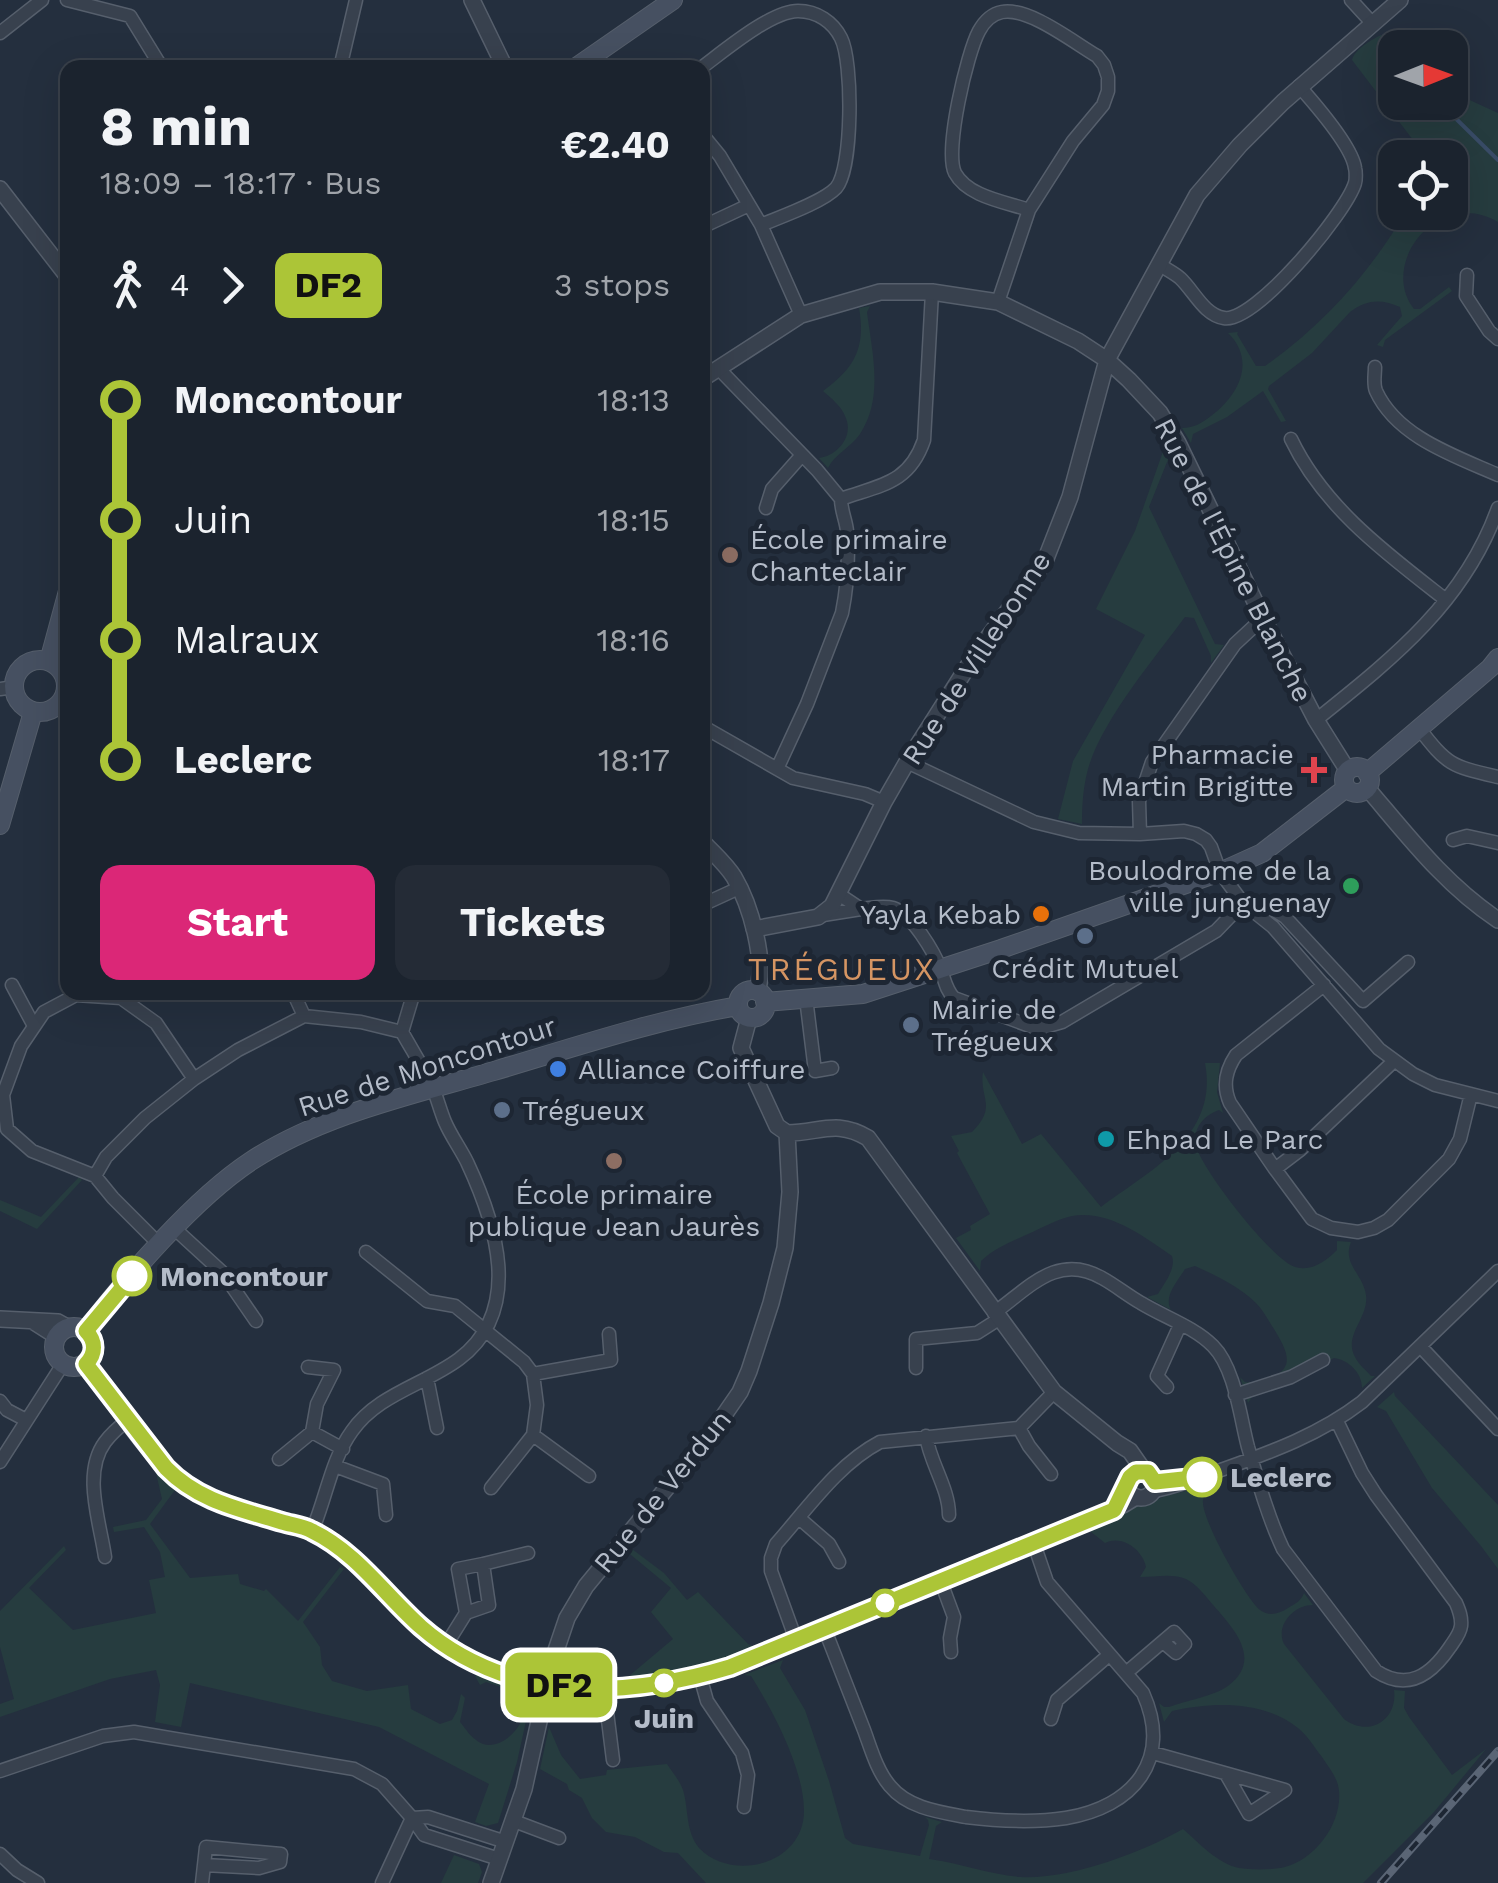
<!DOCTYPE html>
<html lang="en">
<head>
<meta charset="utf-8">
<style>
  body { margin:0; font-family:"Work Sans",sans-serif; background:#242b36; color:#f1f3f6; height:100vh; display:flex; flex-direction:column; font-size:38px; white-space:nowrap }
  * { box-sizing:border-box; margin:0 }
  p { font-size:32px; color:#a0a4aa }
  .icon { flex:none; width:55px; height:55px; fill:none; stroke:currentColor; stroke-width:2; stroke-linecap:round; stroke-linejoin:round }
  .map { position:relative; flex:1; overflow:hidden }
  .panel { position:absolute; left:60px; top:60px; width:650px; height:940px; display:flex; flex-direction:column; background:#1b232e; border-radius:20px; box-shadow:0 10px 40px #0002,0 0 0 2px #39404a }
  .panel>* { flex:none }
  .badge { padding:0 20px; border-radius:15px; font-size:35px; line-height:65px }
  .needle { width:65px; rotate:89deg }
  .controls { position:absolute; left:1378px; top:30px; display:grid; gap:20px }
  .controls a { display:grid; place-items:center; width:90px; height:90px; border-radius:20px; background:#1b232e; box-shadow:0 10px 40px #0002,0 0 0 2px #39404a; font-size:50px }
  .map>.badge { position:absolute; translate:-50% -50%; box-shadow:0 0 0 5px #fff }
  .legs { display:flex; align-items:center; gap:15px; height:110px; padding:0 40px; font-size:32px }
  .legs p { margin-inline-start:auto }
  .overview { display:flex; align-items:center; justify-content:space-between; height:170px; padding:0 40px }
  h1 { font-size:55px; font-weight:700; line-height:75px }
  .cta { display:flex; gap:20px; margin-top:auto; padding:20px 40px }
  .cta a { flex:1; height:115px; border-radius:20px; background:#db2777; color:#fff; font-size:40px; font-weight:700; line-height:115px; text-align:center }
  .cta a+a { background:#242b36; color:#f1f3f6 }
  ul { padding:0 40px; list-style:none }
  li { display:flex; align-items:center; gap:35px; height:120px; font-size:38px }
  li i { display:grid; place-items:center; width:15px; height:100%; margin:0 12px; background:currentColor }
  li i::after { content:''; width:25px; height:25px; margin:-12px; border:8px solid; border-radius:50%; background:#1b232e }
  li p { margin-inline-start:auto }
  li:first-child i { background:linear-gradient(#0000 50%,currentColor 0) }
  li:last-child i { background:linear-gradient(currentColor 50%,#0000 0) }
  .map>svg:first-child { display:block }
</style>
</head>
<body>
<div class="map">
<svg width="1498" height="1883" viewBox="0 0 1498 1883">
  <rect width="100%" height="100%" fill="#242f3e"/>
  <path fill="#263c3f" d="M 1381,35 L 1397,47 L 1395,48 L 1395,102 L 1450,102 L 1450,91 L 1498,113 L 1498,222 C 1439,187 1378,263 1414,309 L 1420,309 L 1449,287 L 1452,291 L 1385,340 L 1383,347 L 1377,345 L 1402,316 L 1400,307 C 1382,299 1367,299 1350,312 L 1312,353 L 1269,386 L 1268,389 L 1286,421 L 1281,422 L 1263,391 L 1227,417 L 1193,434 L 1191,443 L 1182,428 C 1194,428 1202,423 1211,416 C 1238,396 1257,361 1228,333 L 1238,332 L 1237,334 L 1256,366 L 1265,366 C 1323,325 1369,274 1405,213 L 1450,212 L 1450,158 L 1426,157 L 1352,60 C 1355,49 1371,40 1381,35 Z
    M 870,306 L 867,312 C 872,352 884,398 860,434 C 851,447 834,455 828,468 L 819,458 C 837,456 855,436 845,416 C 841,406 831,398 823,391 C 855,368 866,347 859,308 Z
    M 1166,443 L 1174,459 L 1167,462 L 1149,507 L 1215,644 L 1224,645 L 1211,663 L 1211,656 L 1194,618 L 1185,617 C 1154,659 1102,720 1088,769 C 1083,788 1082,805 1082,824 L 1058,819 L 1073,761 L 1145,635 L 1096,609 L 1135,531 Z
    M 1205,1063 L 1220,1063 L 1217,1092 L 1223,1113 L 1219,1110 C 1204,1115 1192,1129 1196,1146 C 1202,1170 1273,1261 1295,1267 C 1312,1272 1326,1261 1337,1250 L 1337,1241 L 1351,1242 C 1342,1264 1363,1274 1366,1295 C 1369,1318 1343,1335 1355,1357 C 1358,1364 1366,1370 1371,1376 L 1375,1376 L 1362,1388 C 1362,1373 1349,1360 1334,1358 L 1286,1382 L 1254,1394 L 1248,1403 L 1240,1377 L 1245,1382 C 1253,1383 1259,1381 1268,1378 C 1298,1369 1286,1349 1274,1329 C 1268,1320 1263,1310 1256,1303 C 1240,1287 1215,1275 1195,1266 L 1185,1269 C 1178,1281 1163,1296 1171,1310 L 1147,1297 L 1158,1294 C 1165,1282 1176,1269 1172,1256 C 1143,1236 1109,1210 1072,1216 C 1057,1219 1042,1228 1028,1234 C 1011,1242 995,1248 981,1261 L 980,1271 L 956,1238 L 971,1230 L 970,1226 L 990,1214 L 957,1153 L 959,1151 L 951,1136 L 972,1132 C 998,1106 979,1098 983,1072 L 1022,1144 L 1041,1134 L 1101,1207 C 1151,1170 1219,1136 1205,1063 Z
    M 79,1177 L 82,1180 L 37,1229 L 0,1211 L 0,1200 L 41,1217 Z
    M 1394,1392 L 1395,1396 L 1498,1505 L 1498,1569 L 1481,1546 L 1432,1488 L 1386,1411 L 1377,1407 Z
    M 156,1473 L 175,1490 L 150,1524 L 190,1578 L 238,1574 L 240,1584 L 264,1591 L 266,1589 L 298,1621 L 340,1567 L 344,1569 L 303,1622 L 320,1647 L 322,1665 L 332,1681 L 367,1691 L 408,1685 L 411,1709 L 440,1724 L 452,1720 L 457,1711 L 461,1694 L 465,1698 L 460,1722 C 465,1728 470,1736 476,1740 C 501,1761 542,1710 516,1693 C 509,1688 495,1686 486,1682 L 480,1685 L 475,1676 L 484,1673 L 520,1686 L 527,1706 L 526,1721 L 517,1762 L 498,1823 L 486,1826 L 475,1822 L 489,1784 L 379,1727 L 190,1683 L 181,1727 L 155,1722 L 160,1685 L 156,1670 L 110,1679 L 0,1717 L 0,1704 L 14,1699 L 0,1647 L 0,1611 L 64,1546 L 66,1550 L 29,1588 L 73,1630 L 156,1613 L 149,1580 L 165,1577 L 160,1552 L 144,1527 L 114,1532 L 113,1527 L 146,1520 L 162,1499 Z
    M 1210,1484 L 1211,1487 C 1208,1491 1204,1495 1203,1500 C 1200,1517 1246,1599 1260,1610 C 1269,1617 1279,1614 1288,1608 C 1296,1603 1301,1601 1304,1593 L 1313,1605 C 1294,1605 1275,1625 1284,1644 L 1344,1719 C 1369,1738 1398,1720 1394,1690 L 1405,1691 L 1404,1708 L 1409,1717 L 1452,1775 L 1486,1749 L 1434,1812 L 1363,1883 L 706,1883 L 678,1853 L 664,1852 L 635,1837 L 606,1832 L 592,1818 L 582,1798 L 569,1790 L 567,1784 L 540,1769 L 549,1727 L 561,1755 L 580,1779 L 606,1775 L 607,1770 L 667,1764 C 672,1772 680,1781 683,1790 C 689,1810 685,1830 699,1848 C 733,1883 804,1864 804,1811 C 804,1769 773,1711 751,1676 L 744,1675 L 783,1660 L 780,1668 L 805,1710 L 829,1781 L 845,1838 L 853,1844 L 920,1856 L 929,1825 L 928,1820 L 925,1817 L 942,1822 L 936,1826 L 929,1859 C 959,1863 992,1875 1020,1877 C 1068,1880 1141,1853 1183,1829 C 1198,1842 1218,1864 1239,1868 C 1251,1870 1273,1870 1285,1867 C 1316,1859 1342,1823 1339,1791 C 1338,1778 1329,1768 1322,1757 C 1314,1747 1308,1736 1298,1728 C 1263,1700 1212,1702 1172,1711 L 1164,1722 L 1159,1703 L 1164,1707 L 1169,1707 C 1185,1701 1214,1696 1228,1686 C 1263,1660 1234,1629 1214,1606 C 1206,1597 1198,1585 1186,1579 C 1173,1573 1155,1577 1140,1577 L 1146,1567 C 1143,1550 1122,1534 1105,1543 L 1090,1531 L 1137,1506 C 1150,1506 1157,1498 1169,1495 C 1185,1491 1194,1490 1210,1484 Z
    M 628,1546 L 664,1573 L 687,1600 L 698,1592 L 748,1644 L 755,1647 C 715,1664 673,1677 629,1679 L 629,1676 L 673,1639 L 651,1612 L 671,1588 L 625,1550 Z
    M 454,1855 L 479,1864 L 482,1872 L 478,1883 L 441,1883 Z"/>
  <g fill="none" stroke-linecap="round" stroke-linejoin="round">
    <path stroke="#394c67" stroke-width="4" d="M 1390,60 L 1395,64
      M 1439,102 L 1498,160"/>
    <g stroke="#565f6c" stroke-width="15">
      <path id="minor" d="M 67,0 L 130,16 L 162,68
        M 1351,0 L 1373,24
        M 0,33 L 42,0
        M 340,68 L 356,0
        M 701,68 C 724,51 771,11 798,11 C 817,11 833,22 841,38 C 853,61 853,169 836,188 C 823,202 780,217 761,225
        M 702,134 L 720,156 L 761,225 L 801,315
        M 702,227 L 749,205
        M 1160,265 C 1166,269 1174,273 1180,278 C 1194,291 1204,315 1224,318 C 1255,323 1346,213 1355,183 C 1356,180 1356,171 1355,168 C 1352,146 1315,104 1299,86
        M 1467,275 L 1466,296 L 1489,331 L 1498,339
        M 998,302 L 1029,210 L 1073,141 L 1103,105 L 1108,91 L 1108,77 L 1104,65 L 1097,56 C 1073,42 1029,7 1002,12 C 991,14 984,22 979,31 C 967,53 944,151 955,173 C 968,197 1006,202 1029,210
        M 1375,367 C 1375,375 1373,384 1376,391 C 1397,437 1455,456 1498,475
        M 718,368 L 817,470 L 841,499 C 841,511 846,520 847,531 C 849,557 847,588 842,613 L 807,704 L 777,769
        M 1291,439 C 1324,508 1387,554 1446,600
        M 841,499 C 880,485 909,484 924,440 L 932,292
        M 766,508 L 772,489 L 802,455
        M 0,689 L 14,687
        M 66,695 L 68,695
        M 1316,720 C 1392,659 1464,603 1498,508
        M 702,726 L 793,778 L 865,794 L 884,802
        M 1418,727 C 1448,766 1451,766 1498,777
        M 907,762 L 1034,822 L 1079,833 L 1140,834 L 1184,831 L 1196,834 L 1206,840 L 1211,847 L 1220,872 L 1243,903 L 1273,927 L 1379,1049 L 1413,1074 L 1435,1085 L 1498,1101
        M 1140,834 L 1139,801 L 1152,762 L 1235,644 L 1263,618
        M 1453,840 L 1467,836 L 1498,843
        M 840,895 L 861,909 C 872,908 883,905 893,908 C 912,914 934,952 941,970 C 945,981 946,990 954,998 L 1038,1029 L 1062,1022 L 1216,931 L 1243,903 L 1266,905 L 1285,917 L 1363,1001 L 1408,962
        M 702,905 L 739,888
        M 823,915 L 861,909
        M 67,942 L 68,941
        M 12,985 L 34,1026
        M 1324,985 L 1236,1055 C 1226,1070 1222,1085 1230,1103 L 1275,1169 L 1312,1219 L 1331,1228 L 1358,1232 L 1374,1228 L 1388,1220 L 1449,1159 L 1460,1139 L 1471,1094
        M 293,992 L 304,1016
        M 806,998 L 815,1071 L 832,1068
        M 402,1032 L 414,992
        M 1275,1169 L 1300,1150 L 1394,1061
        M 95,1176 L 32,1151 L 7,1129 L 3,1095 L 21,1046 L 44,1012 L 76,995 L 121,998 L 156,1023 L 194,1079
        M 175,1229 L 223,1273 L 256,1321
        M 160,1245 L 113,1198 L 95,1176 L 106,1157 L 145,1118 L 194,1079 L 238,1050 L 304,1016 L 361,1022 L 402,1032 C 412,1050 423,1067 432,1086 C 437,1097 440,1110 445,1122 C 451,1136 460,1148 467,1162 C 496,1224 524,1310 459,1359 C 424,1385 378,1394 352,1431 C 331,1460 326,1499 312,1531
        M 366,1252 L 427,1301 L 455,1306 L 524,1362 L 533,1374 L 611,1360 L 609,1334
        M 994,1313 C 1028,1289 1057,1252 1102,1278 C 1115,1285 1127,1295 1141,1303 C 1164,1317 1194,1327 1213,1346 C 1235,1368 1240,1417 1248,1447 C 1258,1481 1268,1517 1283,1549 L 1376,1671 C 1408,1692 1431,1675 1450,1647 C 1454,1641 1460,1634 1461,1626 C 1462,1617 1459,1610 1456,1603 L 1376,1495 L 1362,1473 L 1337,1421
        M 1420,1346 L 1498,1429
        M 308,1367 L 334,1370 L 317,1404 L 312,1432 L 343,1449
        M 916,1368 L 916,1339 L 977,1333 L 999,1319
        M 533,1374 L 537,1405 L 533,1435 L 589,1476
        M 427,1378 L 437,1428
        M 1167,1387 L 1157,1376 L 1180,1325
        M 1235,1395 L 1291,1377 L 1323,1360
        M 0,1401 L 7,1410 L 26,1420
        M 1019,1428 L 1029,1446 L 1051,1474
        M 926,1436 C 930,1463 949,1488 949,1515
        M 279,1459 L 312,1432
        M 0,1462 L 63,1364
        M 335,1466 L 383,1484 L 386,1515
        M 491,1488 L 533,1435
        M 1154,1491 C 1177,1487 1198,1478 1221,1470 C 1271,1452 1319,1435 1362,1402 L 1498,1271
        M 1115,1510 L 1127,1485
        M 799,1518 L 829,1544 L 839,1562
        M 105,1557 C 100,1522 82,1473 105,1442 C 111,1434 120,1426 128,1420
        M 941,1582 L 954,1617 L 950,1638 L 951,1652
        M 466,1613 L 458,1569 L 483,1564
        M 825,1630 C 838,1663 851,1697 864,1730 C 871,1749 877,1771 890,1786 C 908,1808 939,1812 966,1817 C 998,1821 1033,1823 1066,1818 C 1133,1807 1173,1760 1143,1693 L 1047,1582 L 1034,1544
        M 796,1640 L 771,1571 L 771,1558 L 776,1544 C 808,1508 838,1464 880,1442 L 1019,1428 L 1054,1392
        M 446,1645 L 466,1613 L 489,1605 L 483,1564 L 528,1553
        M 1126,1673 L 1174,1632 L 1185,1644 L 1176,1653 L 1163,1642
        M 700,1676 L 707,1701 L 742,1753 L 748,1775 L 744,1807
        M 559,1688 C 617,1692 674,1684 729,1667 L 1124,1506 L 1137,1498
        M 604,1688 L 613,1760
        M 1051,1719 L 1057,1700 L 1109,1655
        M 1153,1753 L 1285,1790 L 1249,1814 L 1226,1774
        M 0,1771 L 103,1736 L 134,1732 L 354,1769 L 382,1784 L 412,1818 L 382,1883
        M 514,1821 L 559,1838
        M 0,1854 L 17,1870 L 38,1883
        M 499,1859 L 424,1835 L 412,1818 L 428,1817 L 506,1842
        M 202,1883 L 206,1847 L 281,1854 L 280,1862 L 259,1868 L 204,1865"/>
    </g>
    <g stroke="#565f6c" stroke-width="18">
      <path id="tertiary" d="M 472,0 L 505,68
        M 0,189 L 68,277
        M 702,379 L 801,315 L 880,292 L 932,292 L 998,302 L 1078,341 L 1107,360 L 1129,380 L 1160,413 L 1178,443 L 1263,618 L 1316,720 L 1348,771
        M 1367,788 C 1408,836 1445,885 1498,920
        M 702,841 C 713,853 726,864 734,877 C 750,904 767,961 757,992
        M 754,929 L 818,917 L 832,906 L 884,802 L 907,762 L 975,655 L 1045,561 L 1070,497 L 1107,360 L 1197,195 L 1240,145 L 1283,102 L 1400,0
        M 749,1018 L 741,1048 L 777,1126 L 787,1133
        M 787,1133 C 820,1133 836,1119 868,1138 L 1054,1392 L 1117,1443 L 1130,1451 L 1144,1471
        M 0,1319 L 58,1322 L 67,1327
        M 34,1322 L 56,1336
        M 85,1364 C 112,1398 144,1450 176,1478 C 216,1514 267,1510 311,1531 C 355,1552 385,1595 421,1627 C 454,1656 494,1674 537,1684
        M1127 1484a14 14 0 1 1 28 0a14 14 0 1 1-28 0Z
        M537 1688a11 11 0 1 1 22 0a11 11 0 1 1-22 0Z
        M 547,1677 L 567,1618 L 586,1586 L 711,1434 L 740,1392 L 749,1371 L 771,1303 L 785,1248 L 790,1192 L 787,1133
        M 491,1883 L 524,1789 L 544,1699"/>
    </g>
    <g stroke="#565f6c" stroke-width="20">
      <path id="secondary" d="M 575,68 L 673,0
        M14 686a26 26 0 1 1 52 0a26 26 0 1 1-52 0Z
        M 49,661 L 68,591
        M1344 780a13 13 0 1 1 26 0a13 13 0 1 1-26 0Z
        M 1367,773 L 1490,668 L 1498,658
        M 0,825 L 33,712
        M738 1004a14 14 0 1 1 28 0a14 14 0 1 1-28 0Z
        M 765,1002 L 863,994 L 1001,949 L 1220,872 L 1262,853 L 1346,788
        M54 1347a20 20 0 1 1 40 0a20 20 0 1 1-40 0Z
        M 86,1331 C 127,1276 195,1198 251,1161 C 323,1114 412,1095 494,1071 C 575,1047 655,1020 738,1006"/>
    </g>
    <use href="#minor" stroke="#38414e" stroke-width="12"/>
    <use href="#tertiary" stroke="#38414e" stroke-width="15"/>
    <use href="#secondary" stroke="#465061" stroke-width="18"/>
    <g stroke="#5a6575" stroke-width="8">
      <path id="rail" d="M 1381,1883 L 1498,1751"/>
    </g>
    <use href="#rail" stroke="#1d2633" stroke-width="4" stroke-dasharray="11" stroke-linecap="butt"/>
  </g>
  <g fill="none" stroke-linecap="round" stroke-linejoin="round">
    <g stroke="#fff" stroke-width="22">
      <path id="line-1" d="M 132,1276 L 86,1331 C 96,1341 96,1354 86,1364 L 166,1468 C 198,1501 239,1509 282,1522 C 292,1525 303,1526 312,1531 C 356,1552 385,1595 421,1627 C 454,1656 494,1674 537,1684 L 541,1679 L 547,1676 L 557,1681 L 559,1688 C 617,1692 674,1684 730,1667 L 1114,1510 L 1130,1477 L 1136,1472 L 1148,1472 L 1155,1482 L 1202,1477"/>
    </g>
    <use href="#line-1" stroke="#acc537" stroke-width="15"/>
  </g>
  <g fill="#8d6e63" stroke="#1d2633" stroke-width="4">
    <circle cx="730" cy="555" r="10"/>
    <circle cx="614" cy="1161" r="10"/>
  </g>
  <path fill="#e0444e" stroke="#1d2633" stroke-width="4" d="M1309 755h10v10h10v10h-10v10h-10v-10h-10v-10h10z"/>
  <circle fill="#2e9e5b" stroke="#1d2633" stroke-width="4" cx="1351" cy="886" r="10"/>
  <circle fill="#e8710a" stroke="#1d2633" stroke-width="4" cx="1041" cy="914" r="10"/>
  <g fill="#5c6f8a" stroke="#1d2633" stroke-width="4">
    <circle cx="1085" cy="936" r="10"/>
    <circle cx="911" cy="1025" r="10"/>
    <circle cx="502" cy="1110" r="10"/>
  </g>
  <circle fill="#3f7fe0" stroke="#1d2633" stroke-width="4" cx="558" cy="1069" r="10"/>
  <circle fill="#0f9aa8" stroke="#1d2633" stroke-width="4" cx="1106" cy="1139" r="10"/>
  <g fill="#fff" stroke="#acc537" stroke-width="5">
    <circle cx="132" cy="1276" r="18"/>
    <circle cx="1202" cy="1477" r="18"/>
    <circle cx="885" cy="1603" r="12"/>
    <circle cx="664" cy="1683" r="12"/>
  </g>
  <g text-anchor="middle" stroke-width="10" stroke-linejoin="round" paint-order="stroke">
    <g font-size="28" fill="#b4bcc9" stroke="#1d2633" text-anchor="start">
      <text x="750" y="549">École primaire<tspan x="750" dy="32">Chanteclair</tspan></text>
      <text x="1294" y="764" text-anchor="end">Pharmacie<tspan x="1294" dy="32">Martin Brigitte</tspan></text>
      <text x="1331" y="880" text-anchor="end">Boulodrome de la<tspan x="1331" dy="32">ville junguenay</tspan></text>
      <text x="1021" y="924" text-anchor="end">Yayla Kebab</text>
      <text x="1085" y="978" text-anchor="middle">Crédit Mutuel</text>
      <text x="931" y="1019">Mairie de<tspan x="931" dy="32">Trégueux</tspan></text>
      <text x="578" y="1079">Alliance Coiffure</text>
      <text x="522" y="1120">Trégueux</text>
      <text x="1126" y="1149">Ehpad Le Parc</text>
      <text x="614" y="1204" text-anchor="middle">École primaire<tspan x="614" dy="32">publique Jean Jaurès</tspan></text>
    </g>
    <g font-size="28" fill="#b4bcc9" stroke="#1d2633">
      <text transform="translate(1234 560) rotate(63)" y="10">Rue de l'Épine Blanche</text>
      <text transform="translate(976 658) rotate(-57)" y="10">Rue de Villebonne</text>
      <text transform="translate(427 1066) rotate(-18)" y="10">Rue de Moncontour</text>
      <text transform="translate(662 1491) rotate(-51)" y="10">Rue de Verdun</text>
    </g>
    <g font-size="28" font-weight="bold" fill="#b4bcc9" stroke="#1d2633" text-anchor="start">
      <text x="160" y="1286">Moncontour</text>
      <text x="1230" y="1487">Leclerc</text>
      <text x="664" y="1728" text-anchor="middle">Juin</text>
    </g>
    <g font-size="32" letter-spacing="2.5" fill="#d59563" stroke="#1d2633">
      <text x="842" y="980">TRÉGUEUX</text>
    </g>
  </g>
</svg>
<div class="controls">
<a><svg class="needle" viewBox="-14 -14 28 28"><path d="M0-13l5 13h-10z" fill="#e53935"/><path d="M0 13l5-13h-10z" fill="#a0a4aa"/></svg></a>
<a><svg class="icon" aria-label="locate" viewBox="0 0 24 24"><circle cx="12" cy="12" r="6"/><path d="M12 2v4M12 18v4M2 12h4M18 12h4"/></svg></a>
</div>
<b class="badge" style="left:559px;top:1685px;background:#acc537;color:#111">DF2</b>
<section class="panel">
<div class="overview"><div><h1>8 min</h1><p>18:09 – 18:17 · Bus</p></div><b>€2.40</b></div>
<div class="legs"><svg class="icon" aria-label="walk" viewBox="0 0 24 24"><circle cx="13" cy="4" r="2"/><path d="M13 8l-2 6 4 7M11 14l-3 7M7 12l3-4h3l4 4"/></svg>4<svg class="icon" aria-label="forward" viewBox="0 0 24 24"><path d="M9 5l7 7-7 7"/></svg><b class="badge" style="background:#acc537;color:#111">DF2</b><p>3 stops</p></div>
<ul>
<li><i style="color:#acc537"></i><b>Moncontour</b><p>18:13</p></li>
<li><i style="color:#acc537"></i><span>Juin</span><p>18:15</p></li>
<li><i style="color:#acc537"></i><span>Malraux</span><p>18:16</p></li>
<li><i style="color:#acc537"></i><b>Leclerc</b><p>18:17</p></li>
</ul>
<div class="cta"><a>Start</a><a>Tickets</a></div>
</section>
</div>
</body>
</html>
